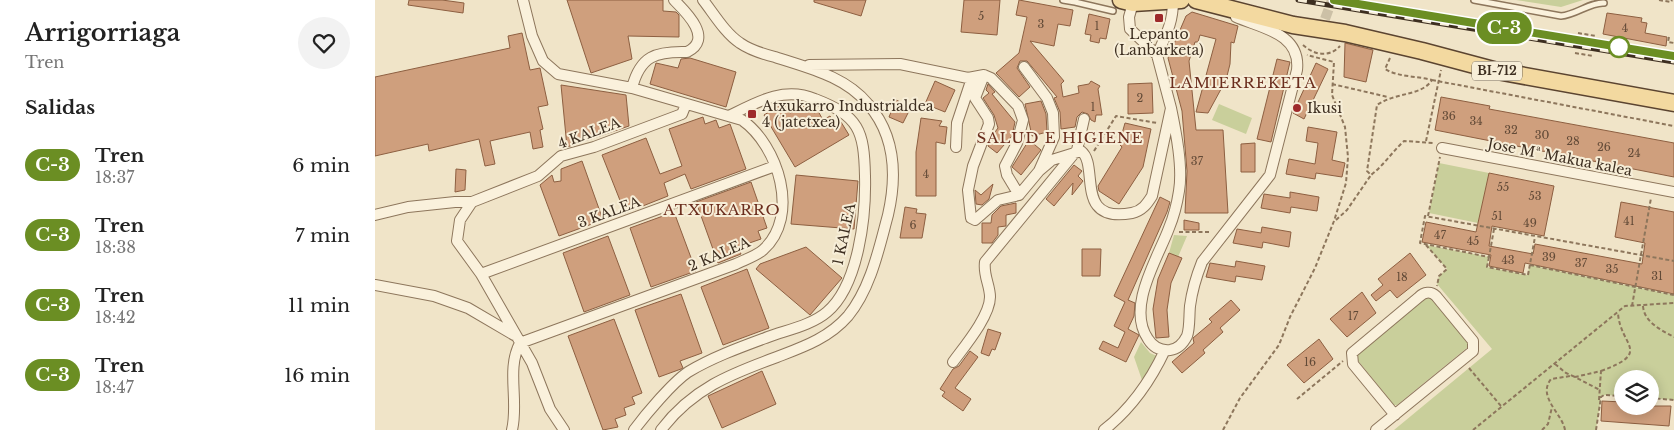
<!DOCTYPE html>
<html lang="es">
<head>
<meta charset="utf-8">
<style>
  body { margin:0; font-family:"Libre Baskerville",serif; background:#f2f2f2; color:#222; height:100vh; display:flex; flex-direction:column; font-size:19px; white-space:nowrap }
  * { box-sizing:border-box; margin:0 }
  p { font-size:16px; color:#767676 }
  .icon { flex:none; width:28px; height:28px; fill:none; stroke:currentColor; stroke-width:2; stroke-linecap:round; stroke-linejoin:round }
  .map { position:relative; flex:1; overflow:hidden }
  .side { display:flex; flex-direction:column; background:#fff; width:375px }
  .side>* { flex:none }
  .badge { padding:0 10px; border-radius:16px; font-size:18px; line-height:32px }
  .controls { position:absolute; left:1239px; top:370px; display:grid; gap:10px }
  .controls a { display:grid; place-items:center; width:45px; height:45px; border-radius:50%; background:#fff; box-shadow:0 2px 12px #0003; font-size:25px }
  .map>.badge { position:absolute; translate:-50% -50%; box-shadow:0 0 0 2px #fff }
  h2 { padding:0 25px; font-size:19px; line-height:45px }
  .round { display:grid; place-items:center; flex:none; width:52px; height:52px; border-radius:26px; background:#f2f2f2 }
  .head { display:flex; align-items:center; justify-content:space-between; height:85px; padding:0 25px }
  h1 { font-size:24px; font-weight:600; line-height:38px }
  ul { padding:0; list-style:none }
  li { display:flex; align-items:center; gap:15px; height:70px; padding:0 25px }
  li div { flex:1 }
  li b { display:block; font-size:19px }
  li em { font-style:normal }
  li .badge { min-width:55px; font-weight:700; text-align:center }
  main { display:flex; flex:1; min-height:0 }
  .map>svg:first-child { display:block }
</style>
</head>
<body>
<main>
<section class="side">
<div class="head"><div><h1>Arrigorriaga</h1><p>Tren</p></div><a class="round"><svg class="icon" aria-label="heart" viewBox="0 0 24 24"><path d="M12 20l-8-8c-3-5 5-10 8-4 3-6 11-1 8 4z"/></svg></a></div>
<h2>Salidas</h2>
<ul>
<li><span class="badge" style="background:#6b8e23;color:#fff">C-3</span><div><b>Tren</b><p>18:37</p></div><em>6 min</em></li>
<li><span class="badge" style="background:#6b8e23;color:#fff">C-3</span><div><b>Tren</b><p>18:38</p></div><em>7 min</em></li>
<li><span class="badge" style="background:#6b8e23;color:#fff">C-3</span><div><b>Tren</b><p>18:42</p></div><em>11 min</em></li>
<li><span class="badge" style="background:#6b8e23;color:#fff">C-3</span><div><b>Tren</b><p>18:47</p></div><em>16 min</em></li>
</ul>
</section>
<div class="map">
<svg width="1299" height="430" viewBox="0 0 1299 430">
  <rect width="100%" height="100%" fill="#f0e4c8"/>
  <path fill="#c9cf9b" d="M 1141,0 L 1208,0 L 1186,7 Z
    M 844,104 L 877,118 L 871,134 L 837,120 Z
    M 1064,163 L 1114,173 L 1103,223 L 1054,213 Z
    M 799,235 L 812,236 L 803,257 L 794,253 Z
    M 1051,245 L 1114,257 L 1112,267 L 1152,275 L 1155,265 L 1299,295 L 1299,400 L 1275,398 L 1275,379 L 1248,379 L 1247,396 L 1230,395 L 1226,397 L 1221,430 L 1019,430 L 1117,349 L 1062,284 L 1064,276 L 1072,269 Z
    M 1051,295 L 1055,295 L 1094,343 L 1093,347 L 1022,405 L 1019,405 L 980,357 Z
    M 766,342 L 775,353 L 784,357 L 768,383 L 759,357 Z"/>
  <path fill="#cf9f7d" stroke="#8d5f41" d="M 34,0 L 67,0 L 89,3 L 88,13 L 33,5 Z
    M 192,0 L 288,0 L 288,11 L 301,12 L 304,15 L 304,37 L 253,36 L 257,59 L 216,73 Z
    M 439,0 L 491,0 L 486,16 L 439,2 Z
    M 589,0 L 625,0 L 622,35 L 586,32 Z
    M 644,0 L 698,10 L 695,26 L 683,24 L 679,46 L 655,41 L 689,81 L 686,84 L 688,97 L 704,93 L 703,86 L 714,84 L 716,81 L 725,86 L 723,89 L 727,115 L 721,115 L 720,122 L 716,120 L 713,114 L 707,112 L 702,117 L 700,127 L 686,129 L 685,112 L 679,98 L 682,97 L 652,61 L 645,61 L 642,68 L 655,87 L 644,97 L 621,73 L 644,53 L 652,17 L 641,15 Z
    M 817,12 L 863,26 L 859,43 L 856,42 L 855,64 L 851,80 L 833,113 L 821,112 L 841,39 L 825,35 L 823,42 L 820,42 L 814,61 L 821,130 L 848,130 L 853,213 L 810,213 L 812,171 L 807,111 L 793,58 L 811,16 Z
    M 1232,13 L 1267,18 L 1266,22 L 1272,23 L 1270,33 L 1292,37 L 1291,46 L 1228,34 Z
    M 714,14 L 735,19 L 731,39 L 725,38 L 724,43 L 715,41 L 716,35 L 710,34 Z
    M 147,33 L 155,70 L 165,68 L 173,105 L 163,107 L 168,129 L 165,130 L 168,147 L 158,149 L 155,132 L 115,141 L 120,164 L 110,166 L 104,139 L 54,151 L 53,144 L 0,156 L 0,77 L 135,48 L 133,36 Z
    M 970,43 L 998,50 L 991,82 L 969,77 Z
    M 315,58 L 361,72 L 351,107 L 275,84 L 281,63 L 303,68 L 306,59 Z
    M 902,59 L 915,62 L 896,142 L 882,139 Z
    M 941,63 L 953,69 L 929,119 L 918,113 Z
    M 560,81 L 580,90 L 570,112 L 550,104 Z
    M 777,83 L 778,113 L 753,114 L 753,84 Z
    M 613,84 L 620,92 L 617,94 L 640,122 L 637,136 L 622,153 L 613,146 L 617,136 L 623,128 L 619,115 L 608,98 L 614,93 L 611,90 Z
    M 186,85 L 251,95 L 254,126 L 192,147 Z
    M 1066,97 L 1115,106 L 1114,109 L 1299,143 L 1299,177 L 1060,130 Z
    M 521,100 L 536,107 L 528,123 L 514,117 Z
    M 666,101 L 671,114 L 672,132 L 657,136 L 650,104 Z
    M 409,103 L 415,113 L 433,104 L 439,113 L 443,111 L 448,120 L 455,116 L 461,125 L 466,122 L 474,135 L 420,167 L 389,115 Z
    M 328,117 L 330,124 L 341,120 L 344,128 L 355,124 L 371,169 L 316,189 L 310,174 L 289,183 L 293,196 L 250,213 L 227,155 L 271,138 L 285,174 L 307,166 L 294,129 Z
    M 546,118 L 567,121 L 564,126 L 572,127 L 570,144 L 561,142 L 561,196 L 541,196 L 541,152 Z
    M 750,123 L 776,129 L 768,167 L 744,204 L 724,191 L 723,186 L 747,147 L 744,144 Z
    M 933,127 L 962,132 L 957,160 L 970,163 L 967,177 L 941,173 L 940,179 L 911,174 L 914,159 L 940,164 L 943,143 L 931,141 Z
    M 654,140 L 666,150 L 646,175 L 637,167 Z
    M 880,143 L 880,172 L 866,172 L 866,144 Z
    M 207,161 L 228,220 L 184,236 L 165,185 L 177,175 L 179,182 L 186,181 L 186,169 Z
    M 699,165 L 707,171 L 703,176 L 708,181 L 697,195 L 698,183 L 679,206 L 671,199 Z
    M 81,169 L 91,170 L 90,190 L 80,192 Z
    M 1114,173 L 1179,186 L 1169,236 L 1117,226 L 1114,246 L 1158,254 L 1160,244 L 1267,264 L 1270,243 L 1240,237 L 1246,202 L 1299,212 L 1299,294 L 1150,263 L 1148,273 L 1114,266 L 1116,255 L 1047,242 L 1051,222 L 1101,232 Z
    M 421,175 L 483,181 L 479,229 L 416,224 Z
    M 376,182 L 392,228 L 383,231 L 386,239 L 363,247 L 366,254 L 343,263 L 321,202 Z
    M 618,184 L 614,199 L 607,205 L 601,204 L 600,190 L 606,195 Z
    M 915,192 L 944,197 L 942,211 L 916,207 L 915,213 L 886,208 L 889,194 L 915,198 Z
    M 785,197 L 795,202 L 792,212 L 753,300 L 760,303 L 759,316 L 753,329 L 764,335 L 751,362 L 724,349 L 728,341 L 743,348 L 750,332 L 739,326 L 750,302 L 739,296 Z
    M 641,203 L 641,213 L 631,215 L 631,226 L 623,227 L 623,235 L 617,243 L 607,243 L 607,223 L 616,223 L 617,215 L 626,206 Z
    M 530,207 L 542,209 L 541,213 L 551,214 L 547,238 L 525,238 Z
    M 299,212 L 321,271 L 276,287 L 255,228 Z
    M 809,220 L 824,223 L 824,230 L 809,230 Z
    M 887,227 L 916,232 L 914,247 L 888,242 L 887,248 L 858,243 L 862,229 L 886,233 Z
    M 233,236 L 255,295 L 209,312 L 188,253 Z
    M 431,247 L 467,278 L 435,315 L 381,269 L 385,264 Z
    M 707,249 L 726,249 L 725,276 L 707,276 Z
    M 794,253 L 807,258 L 796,283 L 792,310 L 794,337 L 781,338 L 778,309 L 783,279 Z
    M 1035,253 L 1051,275 L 1022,298 L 1015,290 L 1001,301 L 996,295 L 1008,285 L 1003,279 Z
    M 861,261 L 890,266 L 887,280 L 861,276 L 860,282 L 831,277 L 835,263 L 860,267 Z
    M 372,269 L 394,328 L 348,345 L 326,287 Z
    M 987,292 L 1001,313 L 972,337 L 955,319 Z
    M 306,294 L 327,353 L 305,361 L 308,368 L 306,369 L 284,377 L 260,310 Z
    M 856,300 L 865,310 L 845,328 L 848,332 L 828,350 L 830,353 L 807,373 L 797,362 L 819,343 L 818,338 L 837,322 L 834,319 Z
    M 239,319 L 267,393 L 257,397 L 260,404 L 249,408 L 251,415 L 240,419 L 243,427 L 228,430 L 193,336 Z
    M 613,329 L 626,333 L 620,350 L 617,349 L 614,356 L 606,353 Z
    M 944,339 L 958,359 L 929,383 L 912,365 Z
    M 595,351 L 603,357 L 580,388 L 596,399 L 588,411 L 567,396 L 570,392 L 565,389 L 578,369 L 584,366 Z
    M 387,371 L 401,404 L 347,428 L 333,396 Z
    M 1227,401 L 1248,402 L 1248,406 L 1296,406 L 1294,426 L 1226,421 Z"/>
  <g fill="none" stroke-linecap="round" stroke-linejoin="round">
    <path stroke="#ccc0a6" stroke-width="10" stroke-dasharray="10 5" stroke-linecap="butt" d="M 950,19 L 957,0"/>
    <g stroke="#8d765c" stroke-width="8">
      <path id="lane" d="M 688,0 L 700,2 L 701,0
        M 1099,0 L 1186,16 C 1201,15 1215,2 1229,3
        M 700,2 L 738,11"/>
    </g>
    <g stroke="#8d765c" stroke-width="12">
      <path id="street" d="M 782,55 C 791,35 798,23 798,1
        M 434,65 L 525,64 L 593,78 L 609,75 L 616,78 L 643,106 L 648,120 L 642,143 L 630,166 L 632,175 L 644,195
        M 609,75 L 600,98 L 613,118 L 614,124 L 598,166 L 593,190 L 596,218 L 600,220 L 623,200 L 644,195 L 664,171 L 679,137 L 678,113 L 672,98 L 649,67
        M 257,88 C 265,56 281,51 312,52 C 339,39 311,12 299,0
        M 796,108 C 801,132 808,167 804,191 C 802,204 799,216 794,228 C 783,258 751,307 773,339 C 778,347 785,351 795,350 C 803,349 808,344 812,336 C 815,328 814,316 815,306 C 817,291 821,277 827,262 L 895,175 L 922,70 C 926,33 886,28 861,17
        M 581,147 L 582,123 L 597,78
        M 1067,148 L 1299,192
        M 664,171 L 677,160 L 706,151 C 725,165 698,224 757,213 C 767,211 772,204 777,196 L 796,108 L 782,55 L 755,29 L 754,17 L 758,3
        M 97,202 L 85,220 L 82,241 L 106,274 L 157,363 L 175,409 L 189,430
        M 0,215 L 33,207 L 80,202 L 97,202 L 163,176 L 186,156 L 219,147 L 307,114 L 311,104
        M 106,274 L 400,166
        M 0,285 L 59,296 L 93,308 L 139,335
        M 145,343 L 361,264 C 369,260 381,256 388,250 C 426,216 403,145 367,120 L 257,88 L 183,74 L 168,61 L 157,36 L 148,0
        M 578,362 C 589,347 615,316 615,297 C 615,285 608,275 610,262 L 702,150 L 709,119
        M 137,430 C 144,401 131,369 145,343
        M 259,430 C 271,414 297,383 313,372 C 338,357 366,347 393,337 C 412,330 437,325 452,312 C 484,285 491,215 490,176 C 489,130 484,116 440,99 C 409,86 382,102 354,116
        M 286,430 C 317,389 355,374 402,357 C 428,347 454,338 473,316 C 496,288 504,248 513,215 C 522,176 520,135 493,104 C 470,76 433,68 400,57 C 388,54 375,50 365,43 C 350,33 339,14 328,0
        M 729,430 C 757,408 775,382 790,350
        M 1001,430 L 1098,351 L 1098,341 L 1061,296 C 1056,291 1049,292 1044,297 L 977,353 L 978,364 L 1020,415"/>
    </g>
    <g stroke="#5b4430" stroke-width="19">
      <path id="primary" d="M 746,0 L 758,3 L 806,0
        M 821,0 L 918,25 L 970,33 L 1047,51 L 1122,71 L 1299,103"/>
    </g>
    <path stroke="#8d765c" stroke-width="2" stroke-dasharray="4 2.5" stroke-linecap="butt" d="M 1284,0 L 1296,2 L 1297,0
      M 1203,33 L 1221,36
      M 1294,37 L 1293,42 L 1299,43
      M 928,45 C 939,55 954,58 965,46
      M 1200,53 L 1218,56
      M 1015,58 L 1010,69 C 1023,77 1042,76 1057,80 C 1047,96 1021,92 1002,105 L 992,171 L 996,175 C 1009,165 1017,152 1029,141 L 1059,143
      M 1057,80 L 1299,126
      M 957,84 L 1013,97
      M 1051,141 L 1066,70
      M 719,151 L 741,116 L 782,123
      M 1053,216 L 1065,157
      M 961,220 L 972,210 L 996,175
      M 1119,229 L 1114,257 L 1045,243 L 1050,216 L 1299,261
      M 804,232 L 836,232
      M 1051,245 L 1072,269 L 1064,276 L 1062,286
      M 1114,257 L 1112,267 L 1153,275 L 1160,237
      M 1155,265 L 1299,295
      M 1257,306 L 1276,198
      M 1268,306 C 1269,322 1286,330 1299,337
      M 1180,364 L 1191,373 L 1200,377
      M 1094,368 L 1126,406
      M 1226,371 C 1278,352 1245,346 1243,313
      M 1275,398 L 1299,400
      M 922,399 L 968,361
      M 1224,400 L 1226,371 L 1200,377 L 1225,390
      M 848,430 L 865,398 L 904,345 L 915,317 L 940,268 L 959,221 L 971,183 L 973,157 L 970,127 L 957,95 L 959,62 L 932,55
      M 1098,430 L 1250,306 L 1299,303
      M 1167,430 L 1173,424 L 1177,407
      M 1190,430 C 1187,413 1162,397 1176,379 L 1195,376
      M 1221,430 L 1226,397 L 1229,395 L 1248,396"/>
    <use href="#lane" stroke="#faf1dc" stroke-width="5"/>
    <use href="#street" stroke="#faf1dc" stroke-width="10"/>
    <use href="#primary" stroke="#f3d9a0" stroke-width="16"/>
    <g stroke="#3d2e20" stroke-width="5">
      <path id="rail" d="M 923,0 L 1299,62"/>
    </g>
    <use href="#rail" stroke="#f7eed8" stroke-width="3" stroke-dasharray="9" stroke-linecap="butt"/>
  </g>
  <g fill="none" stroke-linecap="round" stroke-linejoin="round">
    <g stroke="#fff" stroke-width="11">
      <path id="line" d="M 959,0 L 1299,56"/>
    </g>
    <use href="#line" stroke="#6b8e23" stroke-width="8"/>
  </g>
  <g fill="#9e2a2b" stroke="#f7eed8" stroke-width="2">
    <rect x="779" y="13" width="10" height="10" rx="2.5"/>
    <circle cx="922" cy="108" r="5"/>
    <rect x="372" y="109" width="10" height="10" rx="2.5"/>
  </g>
  <circle fill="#fff" stroke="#6b8e23" stroke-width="2.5" cx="1244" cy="47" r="10"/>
  <g text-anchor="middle" stroke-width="4" stroke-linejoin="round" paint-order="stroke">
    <g font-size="11" fill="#624a37">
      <text x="606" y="20">5</text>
      <text x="666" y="28">3</text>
      <text x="722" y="30">1</text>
      <text x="1250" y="32">4</text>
      <text x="765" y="102">2</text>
      <text x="718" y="111">1</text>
      <text x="1074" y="120">36</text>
      <text x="1101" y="125">34</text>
      <text x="1136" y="134">32</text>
      <text x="1167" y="139">30</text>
      <text x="1198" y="145">28</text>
      <text x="1229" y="151">26</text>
      <text x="1259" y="157">24</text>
      <text x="822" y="165">37</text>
      <text x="551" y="178">4</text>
      <text x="1128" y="191">55</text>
      <text x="1160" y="200">53</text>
      <text x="1122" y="220">51</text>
      <text x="1254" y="225">41</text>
      <text x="1155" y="227">49</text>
      <text x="538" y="229">6</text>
      <text x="1065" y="239">47</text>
      <text x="1098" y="245">45</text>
      <text x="1174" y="261">39</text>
      <text x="1133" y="264">43</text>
      <text x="1206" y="267">37</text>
      <text x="1237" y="273">35</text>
      <text x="1282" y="280">31</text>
      <text x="1027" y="281">18</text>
      <text x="978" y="320">17</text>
      <text x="935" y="366">16</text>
    </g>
    <rect fill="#f7eed8" stroke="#756857" stroke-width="1" x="1097" y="61.5" width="50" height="19" rx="4"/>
    <g font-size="12" font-weight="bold" fill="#3d2e20">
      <text x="1122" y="75">BI-712</text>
    </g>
    <g font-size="14" fill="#3d2e20" stroke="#f7eed8" text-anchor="start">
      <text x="784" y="39" text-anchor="middle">Lepanto<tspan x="784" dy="16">(Lanbarketa)</tspan></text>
      <text x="387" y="111">Atxukarro Industrialdea<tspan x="387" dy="16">4 (jatetxea)</tspan></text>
      <text x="932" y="113">Ikusi</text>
    </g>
    <g font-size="14" fill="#3d2e20" stroke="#f7eed8">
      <text transform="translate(214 133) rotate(-20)" y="5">4 KALEA</text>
      <text transform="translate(1185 157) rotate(11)" y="5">Jose Mª Makua kalea</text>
      <text transform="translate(234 212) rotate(-20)" y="5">3 KALEA</text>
      <text transform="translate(469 234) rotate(-78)" y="5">1 KALEA</text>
      <text transform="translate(344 254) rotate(-23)" y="5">2 KALEA</text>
    </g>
    <g font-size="15" letter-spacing="1" fill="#6b2e1e" stroke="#f7eed8">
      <text x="868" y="88">LAMIERREKETA</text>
      <text x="685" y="143">SALUD E HIGIENE</text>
      <text x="347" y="215">ATXUKARRO</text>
    </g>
  </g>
</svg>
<div class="controls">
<a><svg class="icon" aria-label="layers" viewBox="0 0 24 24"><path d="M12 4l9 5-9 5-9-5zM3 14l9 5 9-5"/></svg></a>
</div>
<b class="badge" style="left:1129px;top:28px;background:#6b8e23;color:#fff">C-3</b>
</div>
</main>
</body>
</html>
